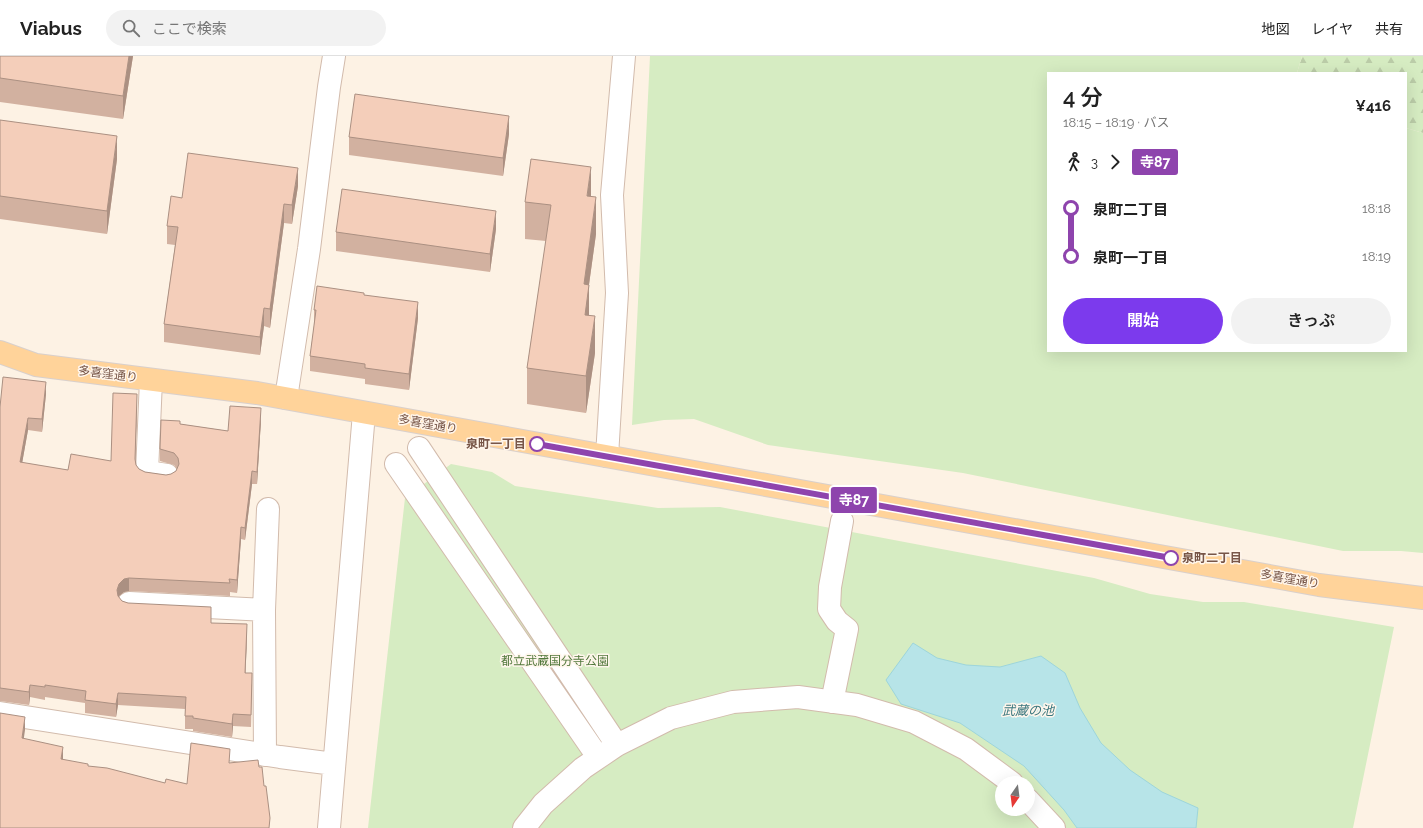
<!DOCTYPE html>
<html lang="ja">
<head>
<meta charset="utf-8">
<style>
  body { margin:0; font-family:Raleway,"Noto Sans JP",sans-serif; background:#f2f2f2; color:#222; height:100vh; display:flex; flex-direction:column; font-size:15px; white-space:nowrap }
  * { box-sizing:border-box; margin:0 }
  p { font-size:13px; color:#767676 }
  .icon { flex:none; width:22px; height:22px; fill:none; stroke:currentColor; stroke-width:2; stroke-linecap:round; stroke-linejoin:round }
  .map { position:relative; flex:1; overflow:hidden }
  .sheet { position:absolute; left:1047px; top:16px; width:360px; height:280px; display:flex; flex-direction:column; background:#fff; border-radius:0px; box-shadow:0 4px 16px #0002 }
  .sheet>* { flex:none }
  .badge { padding:0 8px; border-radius:3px; font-size:14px; line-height:26px }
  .needle { width:26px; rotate:194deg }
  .controls { position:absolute; left:995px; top:720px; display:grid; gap:8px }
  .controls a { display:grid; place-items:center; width:40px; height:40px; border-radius:50%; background:#fff; box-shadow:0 4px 16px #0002; font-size:20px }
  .map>.badge { position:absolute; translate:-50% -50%; box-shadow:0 0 0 2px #fff }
  .legs { display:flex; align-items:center; gap:6px; height:44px; padding:0 16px; font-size:13px }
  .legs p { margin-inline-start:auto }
  .summary { display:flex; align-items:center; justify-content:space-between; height:68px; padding:0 16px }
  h1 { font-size:22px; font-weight:600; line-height:30px }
  .cta { display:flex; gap:8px; margin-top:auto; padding:8px 16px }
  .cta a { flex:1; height:46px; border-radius:24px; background:#7c3aed; color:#fff; font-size:16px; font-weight:600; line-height:46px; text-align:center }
  .cta a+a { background:#f2f2f2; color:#222 }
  ul { padding:0 16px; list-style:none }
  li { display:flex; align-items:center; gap:14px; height:48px; font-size:15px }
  li i { display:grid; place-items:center; width:6px; height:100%; margin:0 5px; background:currentColor }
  li i::after { content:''; width:10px; height:10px; margin:-5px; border:3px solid; border-radius:50%; background:#fff }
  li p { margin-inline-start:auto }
  li:first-child i { background:linear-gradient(#0000 50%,currentColor 0) }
  li:last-child i { background:linear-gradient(currentColor 50%,#0000 0) }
  header { display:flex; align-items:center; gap:24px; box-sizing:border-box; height:56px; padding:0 20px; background:#fff; border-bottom:1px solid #e0e0e0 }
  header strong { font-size:19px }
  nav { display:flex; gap:22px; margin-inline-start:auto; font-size:14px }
  .search { width:280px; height:36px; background:#f2f2f2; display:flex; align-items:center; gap:10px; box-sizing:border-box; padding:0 14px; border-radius:22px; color:#767676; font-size:15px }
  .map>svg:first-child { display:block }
</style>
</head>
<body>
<header>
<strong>Viabus</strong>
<div class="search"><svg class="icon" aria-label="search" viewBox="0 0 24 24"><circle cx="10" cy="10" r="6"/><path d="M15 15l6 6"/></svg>ここで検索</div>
<nav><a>地図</a><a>レイヤ</a><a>共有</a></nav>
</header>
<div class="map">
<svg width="1423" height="772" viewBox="0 0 1423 772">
  <defs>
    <pattern id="forest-firs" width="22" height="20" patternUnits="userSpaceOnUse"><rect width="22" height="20" fill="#d6ecc2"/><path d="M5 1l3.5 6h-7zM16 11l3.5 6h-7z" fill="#bbcca8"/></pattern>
  </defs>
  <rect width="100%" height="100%" fill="#fdf2e4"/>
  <path fill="url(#forest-firs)" d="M 1302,0 L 1423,0 L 1423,77 L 1406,72 L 1406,17 L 1297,17 Z"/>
  <path fill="#d6ecc2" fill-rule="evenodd" d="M 650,0 L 1302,0 L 1297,17 L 1048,17 L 1048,295 L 1406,295 L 1406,72 L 1423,77 L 1423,497 L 1401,495 L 1343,495 L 963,417 L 768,389 L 694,363 L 664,364 L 632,369 Z
    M 451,408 L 492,416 L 515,430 L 658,452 L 720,451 L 1094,522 L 1150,538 L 1203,546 L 1244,546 L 1394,571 L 1353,772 L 368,772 L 405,442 ZM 1002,727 L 1028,727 L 1028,753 L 1002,753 Z"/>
  <path fill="#b7e4e8" stroke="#9dd5db" d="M 913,587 L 937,602 L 966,609 L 1000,611 L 1041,600 L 1065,617 L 1080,652 L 1101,687 L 1130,714 L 1162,736 L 1198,752 L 1196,772 L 1077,772 L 1064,754 L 1024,710 L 960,667 L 901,648 L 886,624 Z"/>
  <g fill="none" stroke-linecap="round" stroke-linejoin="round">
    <g stroke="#d2bbac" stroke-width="24">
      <path id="minor" d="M 151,324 L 147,416 L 167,419
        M 286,342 L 309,193 L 329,31 L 334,0
        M 419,392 L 617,689
        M 607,400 L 617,237 L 612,139 L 624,0
        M 396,408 L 598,701
        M 129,547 L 264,554
        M 832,646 L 847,573 L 837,565 L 829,553 L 830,531 L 842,465
        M 0,657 L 280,701 L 334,708
        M 265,699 L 264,554 L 268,453
        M 1028,744 L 1054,772
        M 329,772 L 364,357
        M 524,772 L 543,748 L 583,712 L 617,689 L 671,662 L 733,646 L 798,641 L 857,649 L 914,666 L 966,693 L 1012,727"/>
    </g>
    <g stroke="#d9d0cc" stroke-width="24">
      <path id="major" d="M 0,296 L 36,309 L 257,337 L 1319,529 L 1423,542"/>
    </g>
    <use href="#minor" stroke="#fff" stroke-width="22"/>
    <use href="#major" stroke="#ffd39a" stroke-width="22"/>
  </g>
  <path fill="#d2b1a0" d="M 0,0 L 133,0 L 123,63 L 0,46 Z
    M 0,64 L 117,103 L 107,178 L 0,163 Z
    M 509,78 L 503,120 L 349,99 L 349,81 Z
    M 298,130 L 292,168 L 284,167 L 270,272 L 264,270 L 260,299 L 164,286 L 164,268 L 175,189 L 167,188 L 167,170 L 182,142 Z
    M 591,141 L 596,178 L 589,229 L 589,260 L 595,297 L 586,357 L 527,348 L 527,312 L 546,185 L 525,183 L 525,146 Z
    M 496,173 L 490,216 L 336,195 L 336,176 Z
    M 364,239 L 418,262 L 409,334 L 365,328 L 365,323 L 310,315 L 310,300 L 314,270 L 314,254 Z
    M 46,338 L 42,376 L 28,374 L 22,407 L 68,414 L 111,405 L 137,350 L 135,405 L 136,409 L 139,413 L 145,416 L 166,419 L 171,418 L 176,415 L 177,413 L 174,409 L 160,405 L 160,393 L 180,368 L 228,375 L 261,364 L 257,428 L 252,428 L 245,484 L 241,483 L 237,537 L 230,536 L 230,540 L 129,535 L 124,536 L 118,541 L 122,545 L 128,547 L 211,567 L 247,581 L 245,617 L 252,629 L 251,671 L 233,670 L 232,681 L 193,675 L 193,673 L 185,673 L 185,653 L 118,649 L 116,661 L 85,657 L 85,647 L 45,641 L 45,644 L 30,641 L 29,649 L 0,645 L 0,351 Z"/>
  <path fill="#ab9082" d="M 129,0 L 133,0 L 123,63 L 123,40 Z
    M 509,60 L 509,78 L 503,120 L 503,102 Z
    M 117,80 L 117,103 L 107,178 L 107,155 Z
    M 591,111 L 591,148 L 587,140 Z
    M 298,112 L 298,130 L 292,168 L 292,149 Z
    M 596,141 L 596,178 L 584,264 L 584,228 Z
    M 284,148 L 284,167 L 270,272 L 270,253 Z
    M 496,155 L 496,173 L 490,216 L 490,198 Z
    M 589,229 L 589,265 L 585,259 Z
    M 418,246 L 418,262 L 409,334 L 409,318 Z
    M 264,252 L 264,270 L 260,299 L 260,281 Z
    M 595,260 L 595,297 L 586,357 L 586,320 Z
    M 46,326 L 46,338 L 42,376 L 42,363 Z
    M 137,338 L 137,350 L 135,415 L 135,403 Z
    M 261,352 L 261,364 L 257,428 L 257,416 Z
    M 28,362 L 28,374 L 20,419 L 20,406 Z
    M 252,415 L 252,428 L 245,484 L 245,472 Z
    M 241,471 L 241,483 L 237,537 L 237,524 Z
    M 129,522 L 129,535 L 124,536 L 119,540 L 117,547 L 117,534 L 119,528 L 124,523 Z
    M 247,568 L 247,581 L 245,629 L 245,617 Z
    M 30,629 L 30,641 L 29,649 L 29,636 Z
    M 118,637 L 118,649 L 116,661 L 116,648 Z
    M 233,658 L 233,670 L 232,681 L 232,668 Z
    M 25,661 L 25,674 L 22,695 L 22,682 Z
    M 63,691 L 63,703 L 61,716 L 61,703 Z"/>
  <path fill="#f4ceba" stroke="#ab9082" d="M 0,0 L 129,0 L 123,40 L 0,22 Z
    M 355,38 L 509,60 L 503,102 L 349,81 Z
    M 0,64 L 117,80 L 107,155 L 0,140 Z
    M 188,97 L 298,112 L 292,149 L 284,148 L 270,253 L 264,252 L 260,281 L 164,268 L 178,171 L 167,170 L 171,140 L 182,142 Z
    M 531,103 L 591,111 L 587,140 L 596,141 L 584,228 L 589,229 L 585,259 L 595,260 L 586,320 L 527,312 L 551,149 L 525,146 Z
    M 342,133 L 496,155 L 490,198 L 336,176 Z
    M 317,230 L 364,237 L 364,239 L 418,246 L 409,318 L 365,312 L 365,308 L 310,300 L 316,254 L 314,254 Z
    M 3,321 L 46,326 L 42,363 L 28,362 L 20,406 L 68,414 L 71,398 L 111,405 L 113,337 L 137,338 L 135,403 L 136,409 L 139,413 L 145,416 L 166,419 L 171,418 L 176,415 L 179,408 L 178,402 L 174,397 L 160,393 L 161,364 L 180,365 L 180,368 L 228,375 L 230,350 L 261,352 L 257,416 L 252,415 L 245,472 L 241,471 L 237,524 L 229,523 L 230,527 L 129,522 L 124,523 L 119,528 L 117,534 L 118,540 L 122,545 L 128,547 L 211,551 L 211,567 L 247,568 L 245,617 L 252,617 L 251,659 L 233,658 L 232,668 L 193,662 L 193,660 L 185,660 L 186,641 L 118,637 L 116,648 L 85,644 L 86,635 L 45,629 L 45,631 L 30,629 L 29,636 L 0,632 L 0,351 Z
    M 0,657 L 25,661 L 22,682 L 63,691 L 61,703 L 88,708 L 88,710 L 107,712 L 165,727 L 166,723 L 187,728 L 191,687 L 230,693 L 229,707 L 258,704 L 259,711 L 262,711 L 264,730 L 266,730 L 270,762 L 269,772 L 0,772 Z"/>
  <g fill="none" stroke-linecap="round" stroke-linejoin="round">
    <g stroke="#fff" stroke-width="9">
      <path id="line-1" d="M 537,388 L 1171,502"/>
    </g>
    <use href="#line-1" stroke="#8e44ad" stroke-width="6"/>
  </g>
  <g fill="#fff" stroke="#8e44ad" stroke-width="2">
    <circle cx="537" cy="388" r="7"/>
    <circle cx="1171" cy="502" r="7"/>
  </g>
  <g text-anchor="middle" stroke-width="3" stroke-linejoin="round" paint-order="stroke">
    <g font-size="12" fill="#785648" stroke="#fff6ec">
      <text transform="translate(108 318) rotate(7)" y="4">多喜窪通り</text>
      <text transform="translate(428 368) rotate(10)" y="4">多喜窪通り</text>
      <text transform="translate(1290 523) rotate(10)" y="4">多喜窪通り</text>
    </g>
    <g font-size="12" font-weight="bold" fill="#785648" stroke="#fff6ec" text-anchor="end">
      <text x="526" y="392">泉町一丁目</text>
      <text x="1182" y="506" text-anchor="start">泉町二丁目</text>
    </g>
    <g font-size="12" fill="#52783c" stroke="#fff6ec">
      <text x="555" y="609">都立武蔵国分寺公園</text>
    </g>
    <g font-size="13" font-style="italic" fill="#3b777e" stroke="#fff6ec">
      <text x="1028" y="659">武蔵の池</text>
    </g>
  </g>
</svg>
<div class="controls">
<a><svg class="needle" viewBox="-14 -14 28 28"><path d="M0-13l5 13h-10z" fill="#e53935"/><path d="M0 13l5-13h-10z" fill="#767676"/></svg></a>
</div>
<b class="badge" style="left:854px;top:444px;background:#8e44ad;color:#fff">寺87</b>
<section class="sheet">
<div class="summary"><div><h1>4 分</h1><p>18:15 – 18:19 · バス</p></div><b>¥416</b></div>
<div class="legs"><svg class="icon" aria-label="walk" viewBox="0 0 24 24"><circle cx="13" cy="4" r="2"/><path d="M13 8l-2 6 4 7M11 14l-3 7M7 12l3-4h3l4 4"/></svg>3<svg class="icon" aria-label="forward" viewBox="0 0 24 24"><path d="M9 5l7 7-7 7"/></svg><b class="badge" style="background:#8e44ad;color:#fff">寺87</b></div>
<ul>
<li><i style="color:#8e44ad"></i><b>泉町二丁目</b><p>18:18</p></li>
<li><i style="color:#8e44ad"></i><b>泉町一丁目</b><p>18:19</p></li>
</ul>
<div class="cta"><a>開始</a><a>きっぷ</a></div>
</section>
</div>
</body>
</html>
